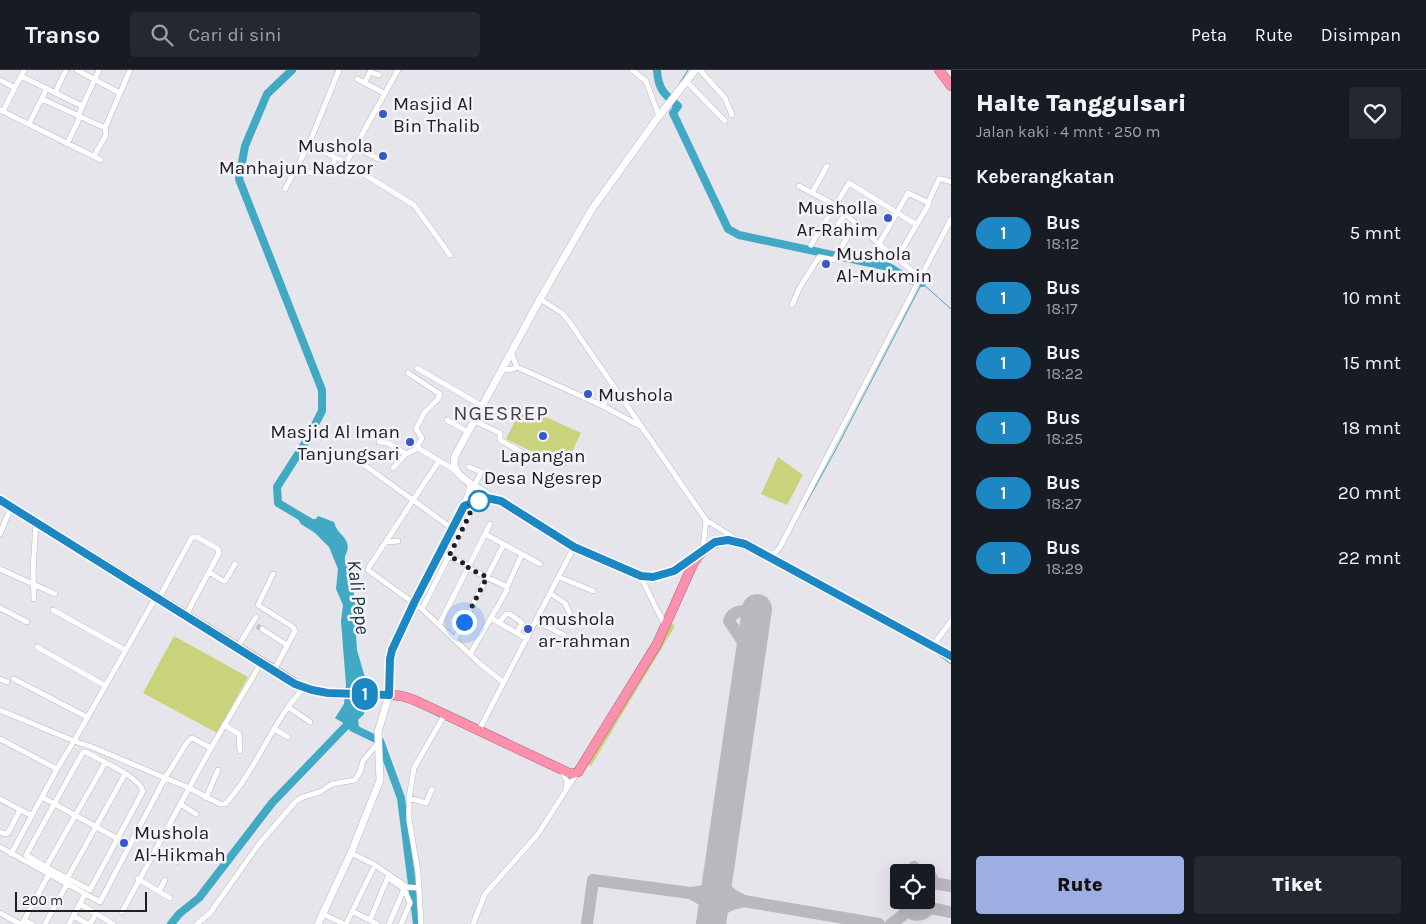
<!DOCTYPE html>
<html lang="id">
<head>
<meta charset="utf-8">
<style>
  body { margin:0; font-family:Karla,sans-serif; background:#242831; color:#f1f3f6; height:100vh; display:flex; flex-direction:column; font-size:19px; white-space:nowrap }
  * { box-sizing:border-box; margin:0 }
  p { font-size:16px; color:#9ea1a6 }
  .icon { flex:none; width:28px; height:28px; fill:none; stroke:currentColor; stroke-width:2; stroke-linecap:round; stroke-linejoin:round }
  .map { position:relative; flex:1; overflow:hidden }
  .side { display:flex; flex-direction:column; background:#171b24; width:475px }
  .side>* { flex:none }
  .badge { padding:0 10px; border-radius:16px; font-size:18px; line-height:32px }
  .controls { position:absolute; left:890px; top:794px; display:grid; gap:10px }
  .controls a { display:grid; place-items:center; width:45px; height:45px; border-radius:5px; background:#171b24; box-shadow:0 5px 20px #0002; font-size:25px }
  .scale { position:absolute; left:15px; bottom:12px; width:132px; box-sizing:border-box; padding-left:5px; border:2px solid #1f1f22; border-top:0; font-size:14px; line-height:18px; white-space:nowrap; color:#1f1f22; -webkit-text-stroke:4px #f3f2f9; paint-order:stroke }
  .you { position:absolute; width:25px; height:25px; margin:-12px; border:4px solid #fff; border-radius:50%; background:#1a73e8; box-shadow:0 0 0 8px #1a73e833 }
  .map>.badge { position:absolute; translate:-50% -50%; box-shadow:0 0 0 2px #fff }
  h2 { padding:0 25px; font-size:19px; line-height:45px }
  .round { display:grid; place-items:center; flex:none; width:52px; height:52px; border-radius:5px; background:#242831 }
  .headline { display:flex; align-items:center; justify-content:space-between; height:85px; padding:0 25px }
  h1 { font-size:24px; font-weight:800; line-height:38px }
  .action { display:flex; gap:10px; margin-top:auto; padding:10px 25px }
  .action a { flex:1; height:58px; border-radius:5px; background:#9daee2; color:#111; font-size:20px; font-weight:800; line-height:58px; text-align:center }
  .action a+a { background:#242831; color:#f1f3f6 }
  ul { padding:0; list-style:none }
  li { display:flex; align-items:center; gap:15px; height:65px; padding:0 25px }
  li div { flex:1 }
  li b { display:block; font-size:19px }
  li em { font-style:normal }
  li .badge { min-width:55px; font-weight:700; text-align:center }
  header { display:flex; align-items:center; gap:30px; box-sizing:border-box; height:70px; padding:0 25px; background:#171b24; border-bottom:1px solid #363941 }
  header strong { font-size:24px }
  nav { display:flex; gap:28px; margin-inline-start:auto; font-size:18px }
  .search { width:350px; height:45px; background:#242831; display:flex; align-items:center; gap:12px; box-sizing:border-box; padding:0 18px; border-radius:5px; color:#9ea1a6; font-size:19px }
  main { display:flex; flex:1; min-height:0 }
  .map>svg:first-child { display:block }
</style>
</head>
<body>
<header>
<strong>Transo</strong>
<div class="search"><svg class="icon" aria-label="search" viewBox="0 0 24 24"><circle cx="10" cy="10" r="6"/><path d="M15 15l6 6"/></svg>Cari di sini</div>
<nav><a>Peta</a><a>Rute</a><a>Disimpan</a></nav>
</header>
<main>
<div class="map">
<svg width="951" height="854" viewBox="0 0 951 854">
  <rect width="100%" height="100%" fill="#e6e5ec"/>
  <path fill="#c8d37c" d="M 522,336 L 581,363 L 565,397 L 506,369 Z
    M 778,387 L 803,405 L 787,435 L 761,424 Z
    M 671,553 L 675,556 L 591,696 L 586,693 Z
    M 174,566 L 248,607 L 217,663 L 143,623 Z"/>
  <path fill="#41a9c3" d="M 318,446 L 334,452 C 338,465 345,465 347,473 C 351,486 337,483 352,503 L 351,508 L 357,541 L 355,549 L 357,580 L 366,611 L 364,644 L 358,650 L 360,663 L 335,648 L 344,634 L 346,615 L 341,551 L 343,535 L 336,519 L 338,499 L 329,477 L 315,463 L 301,454 L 298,449 L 308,450 L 316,449 Z"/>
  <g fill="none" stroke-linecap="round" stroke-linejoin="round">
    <path stroke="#41a9c3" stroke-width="1" d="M 678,16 L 688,0
      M 803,439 L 835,381 L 922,213 L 951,239
      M 826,523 L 891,558
      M 930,579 L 951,594"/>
    <path stroke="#41a9c3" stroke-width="8" d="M 292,0 L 267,24 L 245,76 L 239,109 L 322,320 L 322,341 L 307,370 L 277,417 L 278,433 L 315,455
      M 657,0 C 658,19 664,24 678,36 L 673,43 L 728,159 L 739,165 L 889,197 L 910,210 L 922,213
      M 353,658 L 380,671 L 401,728 L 417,854
      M 171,854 L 179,844 L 199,828 L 272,733 L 347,655 L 350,647"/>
    <path stroke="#b8b8be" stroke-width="12" d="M 750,589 L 745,575 L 729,551 C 735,529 781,547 752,579
      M 913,802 L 914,797
      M 926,804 L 930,805 L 934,813 L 951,816
      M 718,806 C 724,819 730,825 744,831 L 879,854
      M 690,823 C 705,830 712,835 711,853
      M 930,838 L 951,842
      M 908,842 C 917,847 923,846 930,838 L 923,830
      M 711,853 C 719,839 728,834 744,831
      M 587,854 L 593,810 L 690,823 C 704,822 712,820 718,806
      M 891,854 L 902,846 L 908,836"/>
    <path stroke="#b8b8be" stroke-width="30" d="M 711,854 L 757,539"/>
    <path stroke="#bebdc4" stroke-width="5" stroke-dasharray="5 2.5" stroke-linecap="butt" d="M 257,556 L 262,559"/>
    <g stroke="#bab9c0" stroke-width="6">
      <path id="street" d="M 77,0 L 120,23
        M 632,0 L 646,11 L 659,46
        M 700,0 L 725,28 L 732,45
        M 21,6 L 82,36
        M 357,9 L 384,23
        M 0,10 L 15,18
        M 686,11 L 725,51
        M 365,12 L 370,2 L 379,5
        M 55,23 L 66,0
        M 42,29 L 105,58 L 106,65 L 94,86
        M 0,40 L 101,90
        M 3,41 L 24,0
        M 78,46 L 99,0
        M 29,54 L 47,18
        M 105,58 L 130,0
        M 67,74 L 80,47
        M 309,74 L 346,93 L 398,0
        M 355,77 L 379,89
        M 346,93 L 414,135 L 450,185
        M 298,97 L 311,103
        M 322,98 L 329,100 L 336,88
        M 799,116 L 835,135 L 879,174 L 920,207
        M 285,119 L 309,74 L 339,0
        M 812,123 L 827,96
        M 928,133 L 939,109 L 942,109 L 951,112
        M 838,154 L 845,145
        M 879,174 L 908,123 L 927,132 L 929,134 L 926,139 L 897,188
        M 811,175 L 849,113 L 917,155
        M 540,229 L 562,243 L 568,250 L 706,450 L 736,469
        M 792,235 L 800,217 L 819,187 L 834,190 L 855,154
        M 511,283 L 517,297 L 603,336 L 613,316
        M 417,298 L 482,336
        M 501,300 L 513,299 L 517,297
        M 408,303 L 440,324 L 438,329 L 424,343 L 416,359 L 422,368 L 416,378
        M 603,336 L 640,356
        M 447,350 L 468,362
        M 474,351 L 500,363 L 500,370 L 521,382
        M 379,372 L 388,373 L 406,384
        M 356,389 L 460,464
        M 439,391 L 369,497 L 368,500 L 422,539 L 478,592 L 504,613
        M 469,397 L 481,402 L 475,415
        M 393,398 L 406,384 L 418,378 L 456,401
        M 0,464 L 11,437
        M 485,464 L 540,494
        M 386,472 L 398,471
        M 703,479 L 706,450
        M 446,485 L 469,496
        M 768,485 L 775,483 L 780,477 L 951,149
        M 468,498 L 507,517
        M 0,499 L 55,524
        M 209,502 L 223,511 L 225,511 L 235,494
        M 273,504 L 258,535 L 293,557 L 295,561 L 274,600
        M 559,507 L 593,521
        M 641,507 L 656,538 L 665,555
        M 551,524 L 565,533 L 570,544
        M 159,528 L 192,467 L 197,467 L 218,479 L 219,483 L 186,545
        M 34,529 L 33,501 L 36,452
        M 0,538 L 27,552
        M 422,539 L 470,444 L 471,439 L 470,434
        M 53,540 L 125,580
        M 491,548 L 527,569
        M 536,551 L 564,565
        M 499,553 L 506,544 L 510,544 L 522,553 L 517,563
        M 439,555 L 490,454
        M 262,559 L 287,575
        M 455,569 L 504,474
        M 37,577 L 104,615
        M 932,577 L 951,551
        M 237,578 L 256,547
        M 470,584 L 507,520 L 507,517 L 522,484
        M 261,593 L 211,678 L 189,718 L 220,734 L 225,734 C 257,700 271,652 304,618
        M 0,609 L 7,612
        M 14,609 L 87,647
        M 288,637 L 310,652
        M 0,640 L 74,671 L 57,699 L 11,784
        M 224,655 L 239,664 L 240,681
        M 274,659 L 288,667
        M 479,660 L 574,477
        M 0,669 L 57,699
        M 83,682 L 86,682 C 99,690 140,707 143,721 L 90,820 L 46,797 L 26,785 Z
        M 562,702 L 567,711 L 566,720
        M 42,727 L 118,769
        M 206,728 L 218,700
        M 409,728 L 426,733 L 432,719
        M 0,729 L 32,746
        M 180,734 L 196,744
        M 167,758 L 183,765
        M 0,762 L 5,764 L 8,763 L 20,740
        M 0,777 L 100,832 L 165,708 L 188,671 L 192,668 L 211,678
        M 155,779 L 177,792 L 190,782
        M 351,783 L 375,795 L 407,817 L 419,818
        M 46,797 L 105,693
        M 388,808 L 404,819 L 410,833 L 401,854
        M 67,809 L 125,704
        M 138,809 L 170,828
        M 159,821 L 165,810
        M 80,834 L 113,854
        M 352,841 L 377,854
        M 122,842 L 189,718 L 92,677 L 74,671 L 156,527
        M 0,843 L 20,854
        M 323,844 L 344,854
        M 73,846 L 88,854
        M 24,850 L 32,854
        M 370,850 L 388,807
        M 22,854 L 49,804
        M 45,854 L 67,814
        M 69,854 L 85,824
        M 90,854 L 96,844
        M 197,854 L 210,843 L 259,774 L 296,731 L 303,727 L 320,722 L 332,714 L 355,710 L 360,702 L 363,691 L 378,673
        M 346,854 L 375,795
        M 389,854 L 404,819
        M 421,854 L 418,802 L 409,750 L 409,728 L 414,698 L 445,644
        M 473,854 L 485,824 L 538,764 L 577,703"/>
    </g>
    <g stroke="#bab9c0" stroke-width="8">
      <path id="secondary" d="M 471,414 L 574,477 L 641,507 C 668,509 679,496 700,484
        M 464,436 L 487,428 L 496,430
        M 318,854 L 351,783 L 380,710 L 378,662 L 389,625 L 390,586 L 414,533 L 453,460 L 469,424 L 471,414 C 461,406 451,401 455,386 L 540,229 L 592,139 L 659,46 L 695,0"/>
    </g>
    <g stroke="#af687c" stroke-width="10">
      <path id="highway" d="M 939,0 L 951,16
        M 0,430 L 300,616 C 331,630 368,620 401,626 C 408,627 416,631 423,634 L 571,704 L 578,702 L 657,574 L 693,494 L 700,484 L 710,475 L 721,471 L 728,470 L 745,474 L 951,586"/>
    </g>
    <use href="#street" stroke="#fff" stroke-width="5"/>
    <use href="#secondary" stroke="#fff" stroke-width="7"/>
    <use href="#highway" stroke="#fd90ad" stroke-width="9"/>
  </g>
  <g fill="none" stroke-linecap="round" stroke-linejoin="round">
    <g stroke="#fff" stroke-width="11">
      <path id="line" d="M 0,430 L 295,614 L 312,620 L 328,623 L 389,625 L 390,589 L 392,580 L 414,533 L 464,436 L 487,428 L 501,431 L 574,477 L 641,506 L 653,507 L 674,501 L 715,472 L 728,470 L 745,474 L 951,586"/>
    </g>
    <use href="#line" stroke="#1d87c4" stroke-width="8"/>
    <path stroke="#1f1f22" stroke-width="5" stroke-dasharray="0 9" d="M 464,552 L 487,507 L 468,498 L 469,496 L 449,486 L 470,444 L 470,434 L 480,430 L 479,431"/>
  </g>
  <g fill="#3659ca" stroke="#f3f2f9" stroke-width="2">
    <circle cx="383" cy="44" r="5"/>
    <circle cx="383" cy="86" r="5"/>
    <circle cx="888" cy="148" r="5"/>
    <circle cx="826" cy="194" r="5"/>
    <circle cx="588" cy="324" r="5"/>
    <circle cx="543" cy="366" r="5"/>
    <circle cx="410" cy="372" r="5"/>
    <circle cx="528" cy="559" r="5"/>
    <circle cx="124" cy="773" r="5"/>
  </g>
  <circle fill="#fff" stroke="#1d87c4" stroke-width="2.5" cx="479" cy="431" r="10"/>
  <g text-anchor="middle" stroke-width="5" stroke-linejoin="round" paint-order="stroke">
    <g font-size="19" fill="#1f1f22" stroke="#f3f2f9" text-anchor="start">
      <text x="393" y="40">Masjid Al<tspan x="393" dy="22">Bin Thalib</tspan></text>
      <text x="373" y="82" text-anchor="end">Mushola<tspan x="373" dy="22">Manhajun Nadzor</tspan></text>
      <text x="878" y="144" text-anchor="end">Musholla<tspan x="878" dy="22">Ar-Rahim</tspan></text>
      <text x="836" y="190">Mushola<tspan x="836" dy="22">Al-Mukmin</tspan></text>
      <text x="598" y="331">Mushola</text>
      <text x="400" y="368" text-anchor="end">Masjid Al Iman<tspan x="400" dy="22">Tanjungsari</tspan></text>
      <text x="543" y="392" text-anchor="middle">Lapangan<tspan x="543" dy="22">Desa Ngesrep</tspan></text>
      <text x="538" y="555">mushola<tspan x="538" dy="22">ar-rahman</tspan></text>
      <text x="134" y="769">Mushola<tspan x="134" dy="22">Al-Hikmah</tspan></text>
    </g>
    <g font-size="20" font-style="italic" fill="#1c3339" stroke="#f3f2f9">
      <text transform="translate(359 527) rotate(83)" y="7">Kali Pepe</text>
    </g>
    <g font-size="21" letter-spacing="1" fill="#434248" stroke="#f3f2f9">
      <text x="501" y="350">NGESREP</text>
    </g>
  </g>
</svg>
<div class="controls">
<a><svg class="icon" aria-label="locate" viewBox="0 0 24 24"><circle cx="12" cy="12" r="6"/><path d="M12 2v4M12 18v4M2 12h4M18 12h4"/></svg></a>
</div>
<div class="scale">200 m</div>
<div class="you" style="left:464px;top:552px"></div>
<b class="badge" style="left:365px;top:624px;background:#1d87c4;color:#fff">1</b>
</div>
<section class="side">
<div class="headline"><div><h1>Halte Tanggulsari</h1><p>Jalan kaki · 4 mnt · 250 m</p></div><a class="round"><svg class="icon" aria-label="heart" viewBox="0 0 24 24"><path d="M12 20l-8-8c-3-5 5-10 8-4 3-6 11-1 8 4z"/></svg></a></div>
<h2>Keberangkatan</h2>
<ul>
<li><span class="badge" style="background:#1d87c4;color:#fff">1</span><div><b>Bus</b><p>18:12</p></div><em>5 mnt</em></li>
<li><span class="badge" style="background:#1d87c4;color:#fff">1</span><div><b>Bus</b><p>18:17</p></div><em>10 mnt</em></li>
<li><span class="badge" style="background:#1d87c4;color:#fff">1</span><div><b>Bus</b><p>18:22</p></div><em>15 mnt</em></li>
<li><span class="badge" style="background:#1d87c4;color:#fff">1</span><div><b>Bus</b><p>18:25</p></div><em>18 mnt</em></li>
<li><span class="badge" style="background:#1d87c4;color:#fff">1</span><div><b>Bus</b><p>18:27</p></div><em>20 mnt</em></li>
<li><span class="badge" style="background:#1d87c4;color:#fff">1</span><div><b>Bus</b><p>18:29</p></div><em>22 mnt</em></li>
</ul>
<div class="action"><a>Rute</a><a>Tiket</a></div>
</section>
</main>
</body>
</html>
